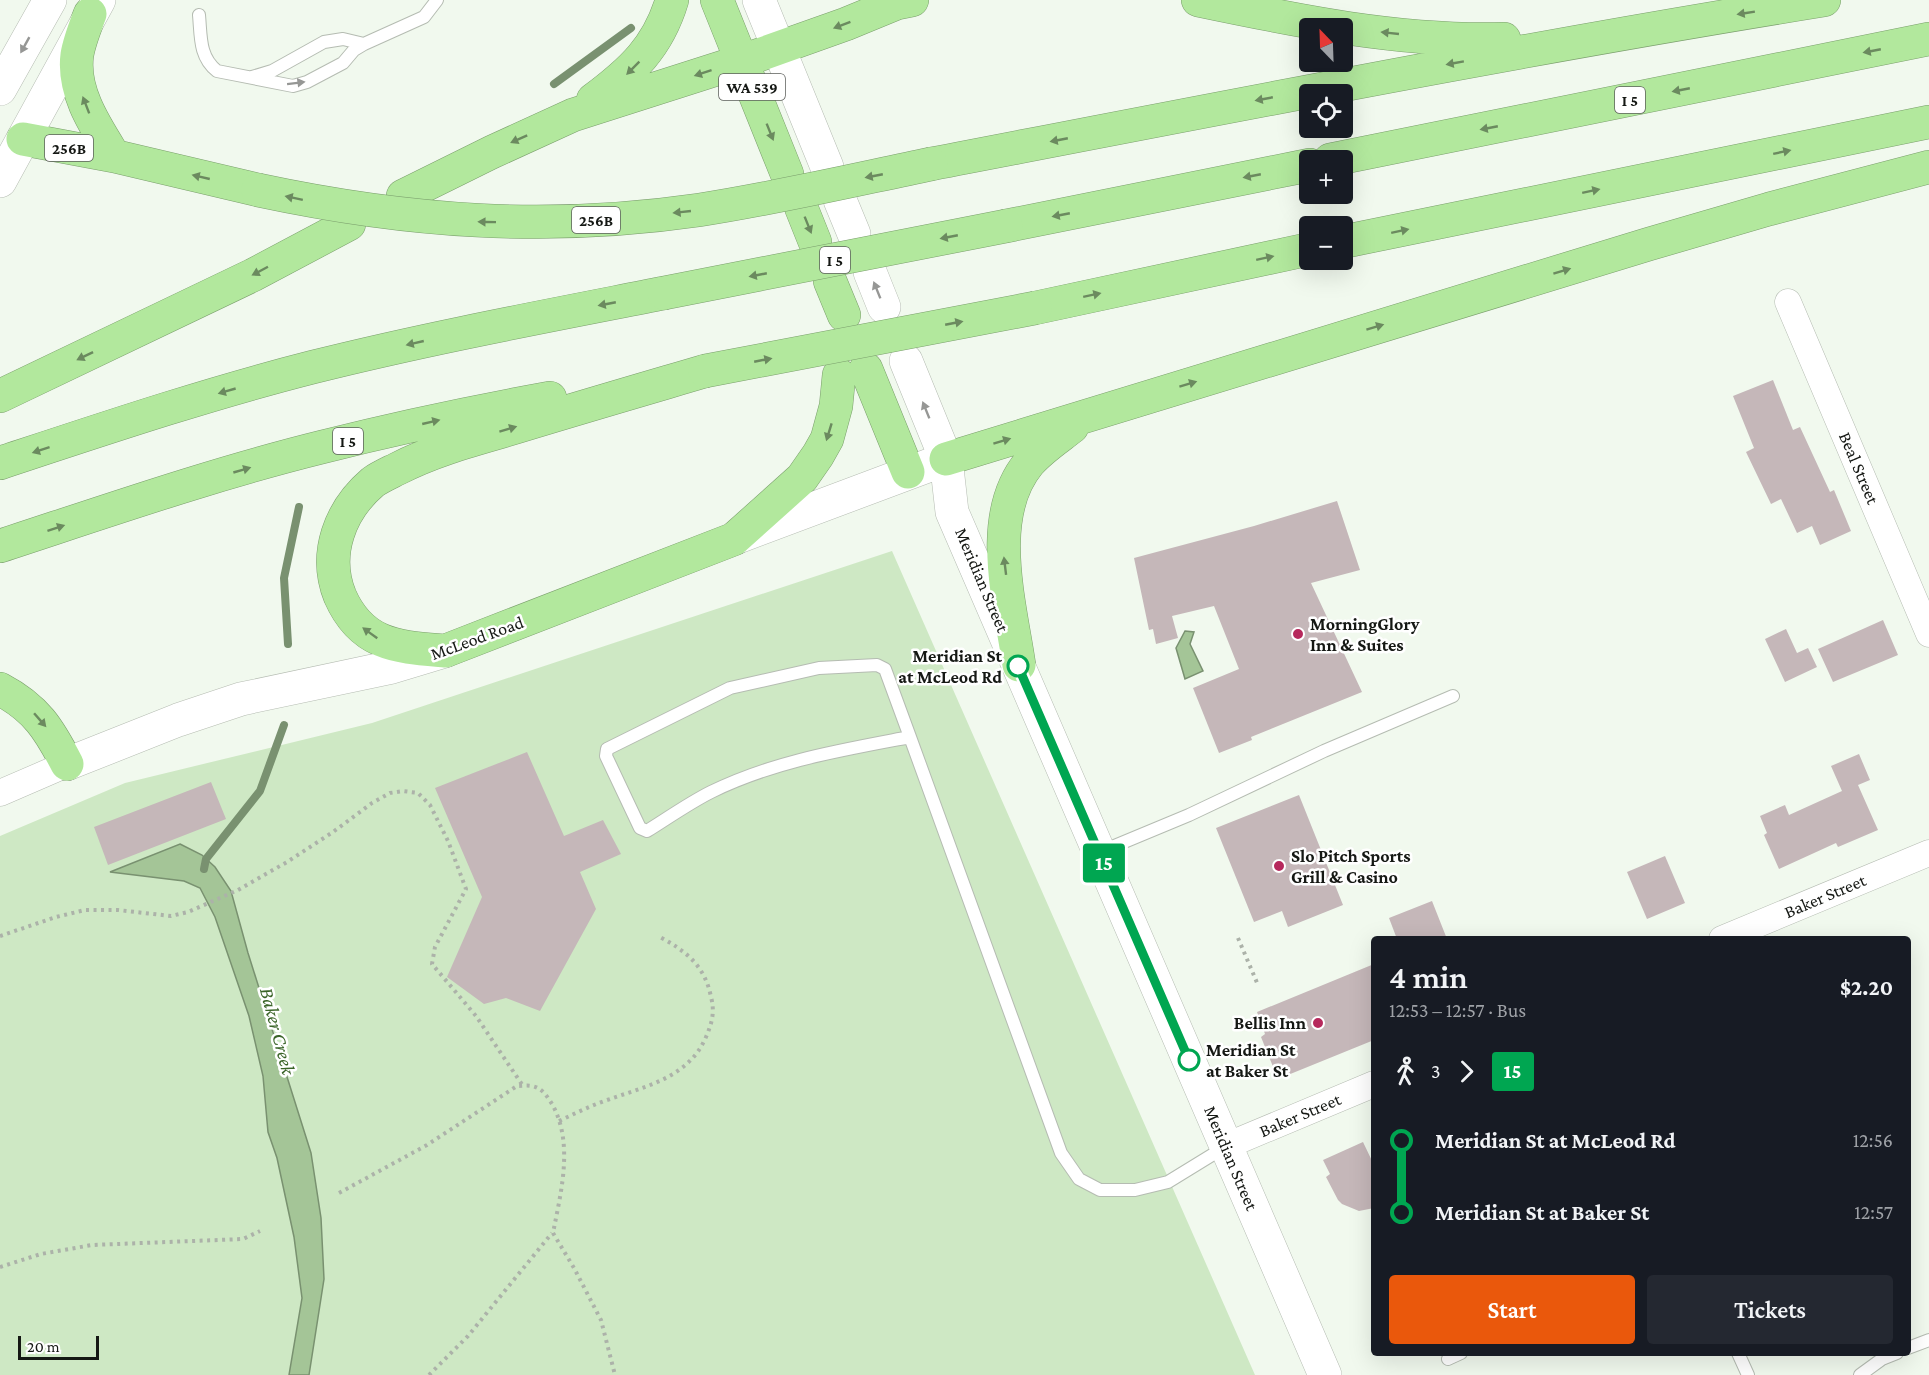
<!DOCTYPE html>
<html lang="en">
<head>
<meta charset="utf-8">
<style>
  body { margin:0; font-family:"Crimson Pro",serif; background:#242831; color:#f1f3f6; height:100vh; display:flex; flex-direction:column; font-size:22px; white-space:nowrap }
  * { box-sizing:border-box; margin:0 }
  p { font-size:20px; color:#9ea1a6 }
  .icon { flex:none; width:33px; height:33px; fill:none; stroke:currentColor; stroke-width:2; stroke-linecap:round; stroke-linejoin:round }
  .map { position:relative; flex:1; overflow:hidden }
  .panel { position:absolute; left:1371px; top:936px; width:540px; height:420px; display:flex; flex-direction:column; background:#171b24; border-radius:6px; box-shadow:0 6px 24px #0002 }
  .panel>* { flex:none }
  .badge { padding:0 12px; border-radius:4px; font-size:21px; line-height:39px }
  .needle { width:39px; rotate:337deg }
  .buttons { position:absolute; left:1299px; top:18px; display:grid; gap:12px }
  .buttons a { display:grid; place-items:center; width:54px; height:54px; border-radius:6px; background:#171b24; box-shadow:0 6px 24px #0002; font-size:30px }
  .scale { position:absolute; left:18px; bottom:15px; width:81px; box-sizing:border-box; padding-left:6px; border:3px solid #151814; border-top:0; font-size:16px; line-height:21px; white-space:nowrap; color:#151814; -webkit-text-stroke:4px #fff; paint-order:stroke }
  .map>.badge { position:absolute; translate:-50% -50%; box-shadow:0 0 0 3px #fff }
  .legs { display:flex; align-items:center; gap:9px; height:66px; padding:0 18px; font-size:20px }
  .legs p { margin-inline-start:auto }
  .overview { display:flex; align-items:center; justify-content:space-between; height:102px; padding:0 18px }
  h1 { font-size:33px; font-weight:600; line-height:45px }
  .cta { display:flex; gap:12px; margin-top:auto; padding:12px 18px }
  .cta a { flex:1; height:69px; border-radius:6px; background:#ea580c; color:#fff; font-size:24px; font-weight:600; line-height:69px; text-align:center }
  .cta a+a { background:#242831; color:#f1f3f6 }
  ul { padding:0 18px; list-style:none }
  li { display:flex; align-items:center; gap:21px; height:72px; font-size:22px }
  li i { display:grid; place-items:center; width:9px; height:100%; margin:0 8px; background:currentColor }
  li i::after { content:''; width:15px; height:15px; margin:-8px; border:4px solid; border-radius:50%; background:#171b24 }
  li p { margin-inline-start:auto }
  li:first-child i { background:linear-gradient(#0000 50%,currentColor 0) }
  li:last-child i { background:linear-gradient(currentColor 50%,#0000 0) }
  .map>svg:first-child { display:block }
</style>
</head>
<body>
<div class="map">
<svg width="1929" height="1375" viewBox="0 0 1929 1375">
  <rect width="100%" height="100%" fill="#f1f9ee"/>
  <path fill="#cee8c4" d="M 892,551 L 1255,1375 L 0,1375 L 0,836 L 125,783 L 372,723 Z"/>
  <path fill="#a4c597" stroke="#799170" stroke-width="1.5" d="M 1185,631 L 1194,632 L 1190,644 L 1203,671 L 1185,679 L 1176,648 Z
    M 180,844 L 202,855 L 215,867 L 231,891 L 248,953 L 311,1153 L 321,1218 L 324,1279 L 309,1375 L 289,1375 L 302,1298 L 294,1237 L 277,1158 L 268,1132 L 263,1076 L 249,1016 L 215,917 L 200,888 L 184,881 L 110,872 Z"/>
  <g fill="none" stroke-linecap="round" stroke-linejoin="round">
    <path stroke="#799170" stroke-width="8" d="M 554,84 L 631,28
      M 288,644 L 284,578 L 299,507
      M 204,869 L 206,859 L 260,791 L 284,725"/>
  </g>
  <path fill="#c5b7b9" d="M 1773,380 L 1793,430 L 1800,427 L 1830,492 L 1834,490 L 1851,531 L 1820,545 L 1812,526 L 1797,533 L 1781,499 L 1771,504 L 1746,452 L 1754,448 L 1733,396 Z
    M 1337,501 L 1360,570 L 1311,583 L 1362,692 L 1251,737 L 1252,740 L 1219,753 L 1193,688 L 1239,669 L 1214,606 L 1172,616 L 1178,638 L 1156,644 L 1153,629 L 1149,630 L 1134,558 L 1254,526 Z
    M 1883,620 L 1898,655 L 1833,682 L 1818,649 Z
    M 1786,629 L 1797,653 L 1808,648 L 1817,667 L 1785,682 L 1765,639 Z
    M 527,752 L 564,836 L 603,820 L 621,854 L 580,872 L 596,909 L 540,1011 L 506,998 L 484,1004 L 447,977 L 482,897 L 435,788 Z
    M 1859,754 L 1870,780 L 1858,785 L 1878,830 L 1838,847 L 1836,843 L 1779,869 L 1764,835 L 1767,833 L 1760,816 L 1785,805 L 1789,815 L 1842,791 L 1831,766 Z
    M 211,782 L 226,819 L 108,865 L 94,827 Z
    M 1299,795 L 1343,905 L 1288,927 L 1282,911 L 1254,922 L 1216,828 Z
    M 1665,856 L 1685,903 L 1647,919 L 1627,872 Z
    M 1432,901 L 1447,939 L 1397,939 L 1389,918 Z
    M 1374,964 L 1374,1040 L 1278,1079 L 1261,1037 L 1265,1034 L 1257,1012 Z
    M 1363,1142 L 1374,1165 L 1374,1208 L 1359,1211 L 1342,1204 L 1338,1200 L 1326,1177 L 1330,1174 L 1323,1160 Z"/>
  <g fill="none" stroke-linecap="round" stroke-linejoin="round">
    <g stroke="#b5bcb2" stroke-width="14">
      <path id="lane" d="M 199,15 C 201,36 199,57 217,71 L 293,86 L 307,82 L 343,63 L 354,50 L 364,44 L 424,17 L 437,0
        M 252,77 L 272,71 L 324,42 L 343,39 L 364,44
        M 910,737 C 842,750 774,761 711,792 C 689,803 668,818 647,831 L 640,828 L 606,756 L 607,749 L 730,688 L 819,668 L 877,665 L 885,669 L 910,737 L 1061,1153 L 1079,1179 L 1100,1190 L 1135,1190 L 1168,1182 L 1225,1147
        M 1100,852 L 1189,815 L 1324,751 L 1453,696
        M 1908,1348 L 1929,1340
        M 1738,1353 L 1748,1375
        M 1448,1359 L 1461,1353
        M 1860,1375 L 1882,1359 L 1897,1353"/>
    </g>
    <g stroke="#b5bcb2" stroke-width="27">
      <path id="street" d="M 1788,302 L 1929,634
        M 0,793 L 67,764
        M 1722,939 L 1929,853
        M 1226,1146 L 1374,1084"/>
    </g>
    <g stroke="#b5bcb2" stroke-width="34">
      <path id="secondary" d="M 759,0 L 827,167
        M 0,89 L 50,0
        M 0,181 L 99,0
        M 840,200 L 854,234
        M 870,272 L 884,307
        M 906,361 L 946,459 L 952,512 L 1325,1375
        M 735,538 L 946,459
        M 67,764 L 178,720 L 241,699 L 392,667 L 445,651"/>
    </g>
    <g stroke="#7b9f6d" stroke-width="34">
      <path id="highway" d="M 717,0 L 787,174
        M 1198,0 C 1298,21 1400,42 1504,39
        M 90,14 C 85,27 79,42 77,55 C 72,92 96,127 114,156
        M 593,100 C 632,71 658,47 672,0
        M 23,139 L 114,156 L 258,190
        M 1330,160 L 1929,39
        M 931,164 C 1228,107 1525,48 1824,0
        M 403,196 L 492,152 L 573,115 L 742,61 L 846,24 L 897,3 L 912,0
        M 801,207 L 815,242
        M 1006,226 L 1310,165
        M 1342,242 L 1929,122
        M 830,281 L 844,315
        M 1035,308 L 1310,249
        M 866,369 L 908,472
        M 705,371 C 637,391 568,411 500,432 C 465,442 430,452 397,469 C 389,473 380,477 373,482 C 340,510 323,554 340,596 C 362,646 398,647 445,651 L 734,539 L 802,478 L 818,455 L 827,439 L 836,406 L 839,375
        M 0,396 L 253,275 L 349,224
        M 946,459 L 1649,244 L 1769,209 L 1929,167
        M 0,463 C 103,429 207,394 313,367 C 429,338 547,316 664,293
        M 0,546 C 107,511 213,474 322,447 C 397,428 473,412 550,398
        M 1019,665 C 1010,603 985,516 1029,463 C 1041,449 1058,438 1072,427
        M 0,689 C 36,708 49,729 67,764"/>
    </g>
    <path stroke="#acb2a9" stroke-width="4" stroke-dasharray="3 4.5" stroke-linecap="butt" d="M 0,936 L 56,917 L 85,910 L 118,910 L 171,916 L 188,912 L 238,890 L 287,862 L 333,832 L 372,803 L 390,793 L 403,791 L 418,793 L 430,805 L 448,841 L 466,889 L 435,947 L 432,964 L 476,1016 L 523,1086
      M 1238,938 L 1258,985
      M 559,1121 C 576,1113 592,1105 610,1099 C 647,1086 689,1077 706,1037 C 712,1023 715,1012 711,997 C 705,966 686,951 660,937
      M 339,1193 L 427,1145 L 517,1086 C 522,1086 527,1085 532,1086 C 542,1088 547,1096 552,1104 C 574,1143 561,1192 553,1233 L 574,1268 L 601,1320 L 615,1375
      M 0,1267 L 41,1254 L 92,1245 L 243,1239 L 260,1231
      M 429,1375 L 468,1336 L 552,1233"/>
    <use href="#lane" stroke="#fff" stroke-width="12"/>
    <use href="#street" stroke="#fff" stroke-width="26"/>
    <use href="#secondary" stroke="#fff" stroke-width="33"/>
    <use href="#highway" stroke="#b2e89d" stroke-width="33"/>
    <g stroke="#7b9f6d" stroke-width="34" stroke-linecap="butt">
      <path id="highway-bridge" d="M 258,190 C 408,222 547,232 699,210 C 777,198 854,180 931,164
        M 664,293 L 1006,226
        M 705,371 L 1035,308"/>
    </g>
    <use href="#highway-bridge" stroke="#b2e89d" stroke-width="33"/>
  </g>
  <defs><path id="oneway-solid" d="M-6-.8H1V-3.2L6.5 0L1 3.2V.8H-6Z" transform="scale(1.5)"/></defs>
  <g fill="#6b8a5f">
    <use href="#oneway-solid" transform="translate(1746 13) rotate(171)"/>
    <use href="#oneway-solid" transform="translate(842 25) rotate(159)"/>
    <use href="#oneway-solid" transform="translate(1390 33) rotate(-174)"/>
    <use href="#oneway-solid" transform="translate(1872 51) rotate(169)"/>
    <use href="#oneway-solid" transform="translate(1455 63) rotate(170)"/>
    <use href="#oneway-solid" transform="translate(633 68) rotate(135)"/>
    <use href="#oneway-solid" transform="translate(703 73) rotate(162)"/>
    <use href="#oneway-solid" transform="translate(1681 90) rotate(169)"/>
    <use href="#oneway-solid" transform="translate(1264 99) rotate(169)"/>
    <use href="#oneway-solid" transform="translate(86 105) rotate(-111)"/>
    <use href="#oneway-solid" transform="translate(1489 128) rotate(169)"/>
    <use href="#oneway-solid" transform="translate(770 132) rotate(68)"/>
    <use href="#oneway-solid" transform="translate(519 139) rotate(156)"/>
    <use href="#oneway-solid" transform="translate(1059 140) rotate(169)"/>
    <use href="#oneway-solid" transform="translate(1782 152) rotate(-12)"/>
    <use href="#oneway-solid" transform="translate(874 176) rotate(169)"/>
    <use href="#oneway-solid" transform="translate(1252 176) rotate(169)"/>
    <use href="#oneway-solid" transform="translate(201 177) rotate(-167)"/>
    <use href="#oneway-solid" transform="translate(1591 191) rotate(-12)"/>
    <use href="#oneway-solid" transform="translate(294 198) rotate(-168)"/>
    <use href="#oneway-solid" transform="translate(682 212) rotate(174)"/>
    <use href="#oneway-solid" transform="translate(1061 215) rotate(169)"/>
    <use href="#oneway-solid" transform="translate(487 222) rotate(-179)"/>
    <use href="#oneway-solid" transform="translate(808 225) rotate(68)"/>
    <use href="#oneway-solid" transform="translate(1400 231) rotate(-12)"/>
    <use href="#oneway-solid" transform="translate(949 237) rotate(169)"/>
    <use href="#oneway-solid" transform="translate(1265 258) rotate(-12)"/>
    <use href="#oneway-solid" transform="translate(260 271) rotate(152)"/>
    <use href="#oneway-solid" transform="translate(1562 271) rotate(-17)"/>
    <use href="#oneway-solid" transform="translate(758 275) rotate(169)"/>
    <use href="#oneway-solid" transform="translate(1092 295) rotate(-12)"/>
    <use href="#oneway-solid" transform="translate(607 304) rotate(169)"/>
    <use href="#oneway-solid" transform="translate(954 323) rotate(-11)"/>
    <use href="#oneway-solid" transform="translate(1375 327) rotate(-17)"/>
    <use href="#oneway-solid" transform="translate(415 343) rotate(167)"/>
    <use href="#oneway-solid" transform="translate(85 356) rotate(154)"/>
    <use href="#oneway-solid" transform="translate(763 360) rotate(-11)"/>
    <use href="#oneway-solid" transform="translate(1188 384) rotate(-17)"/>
    <use href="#oneway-solid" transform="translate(227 391) rotate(164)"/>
    <use href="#oneway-solid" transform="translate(431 422) rotate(-13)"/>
    <use href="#oneway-solid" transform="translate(508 429) rotate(-17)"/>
    <use href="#oneway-solid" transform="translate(829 432) rotate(107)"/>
    <use href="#oneway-solid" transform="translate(1002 441) rotate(-17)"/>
    <use href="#oneway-solid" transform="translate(41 450) rotate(162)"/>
    <use href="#oneway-solid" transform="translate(242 470) rotate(-16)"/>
    <use href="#oneway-solid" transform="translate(56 528) rotate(-18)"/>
    <use href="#oneway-solid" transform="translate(1005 566) rotate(-97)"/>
    <use href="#oneway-solid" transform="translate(370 633) rotate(-144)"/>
    <use href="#oneway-solid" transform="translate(40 720) rotate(49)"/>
  </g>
  <g fill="#969795">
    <use href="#oneway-solid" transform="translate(25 45) rotate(119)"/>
    <use href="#oneway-solid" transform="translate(296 83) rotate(-7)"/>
    <use href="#oneway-solid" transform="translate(877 290) rotate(-112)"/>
    <use href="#oneway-solid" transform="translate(926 410) rotate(-112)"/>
  </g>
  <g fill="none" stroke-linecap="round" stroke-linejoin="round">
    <g stroke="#fff" stroke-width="14">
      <path id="line-1" d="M 1018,666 L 1189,1060"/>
    </g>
    <use href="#line-1" stroke="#00a651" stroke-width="9"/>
  </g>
  <g fill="#b6285c" stroke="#fff" stroke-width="2">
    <circle cx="1298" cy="634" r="6"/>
    <circle cx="1279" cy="866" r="6"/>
    <circle cx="1318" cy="1023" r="6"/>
  </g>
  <g fill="#fff" stroke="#00a651" stroke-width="3">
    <circle cx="1018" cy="666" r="10"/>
    <circle cx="1189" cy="1060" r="10"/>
  </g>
  <g text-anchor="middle" stroke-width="5" stroke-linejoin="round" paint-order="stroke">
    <g fill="#fff" stroke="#5b5d5a" stroke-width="1.5">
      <rect x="719" y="74" width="66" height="26" rx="4.5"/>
      <rect x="1615" y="87" width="30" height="26" rx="4.5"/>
      <rect x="45" y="135" width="48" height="26" rx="4.5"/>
      <rect x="572" y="207" width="48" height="26" rx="4.5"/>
      <rect x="820" y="247" width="30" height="26" rx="4.5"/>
      <rect x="333" y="428" width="30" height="26" rx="4.5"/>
    </g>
    <g font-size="16" font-weight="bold" fill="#151814">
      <text x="752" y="93">WA 539</text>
      <text x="1630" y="106">I 5</text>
      <text x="69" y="154">256B</text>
      <text x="596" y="226">256B</text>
      <text x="835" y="266">I 5</text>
      <text x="348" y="447">I 5</text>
    </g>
    <g font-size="18" fill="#151814" stroke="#fff">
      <text transform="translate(1859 468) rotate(67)" y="6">Beal Street</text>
      <text transform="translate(982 580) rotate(67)" y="6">Meridian Street</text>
      <text transform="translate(477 638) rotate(-20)" y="6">McLeod Road</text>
      <text transform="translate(1825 896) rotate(-23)" y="6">Baker Street</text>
      <text transform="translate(1300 1115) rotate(-23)" y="6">Baker Street</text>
      <text transform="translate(1231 1158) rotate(67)" y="6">Meridian Street</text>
    </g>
    <g font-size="18" font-weight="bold" fill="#151814" stroke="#fff" text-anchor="start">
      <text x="1310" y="630">MorningGlory<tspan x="1310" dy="21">Inn &amp; Suites</tspan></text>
      <text x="1291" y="862">Slo Pitch Sports<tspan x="1291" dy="21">Grill &amp; Casino</tspan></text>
      <text x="1306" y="1029" text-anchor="end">Bellis Inn</text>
    </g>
    <g font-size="18" font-weight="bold" fill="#151814" stroke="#fff" text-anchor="end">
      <text x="1002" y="662">Meridian St<tspan x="1002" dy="21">at McLeod Rd</tspan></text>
      <text x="1206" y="1056" text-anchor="start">Meridian St<tspan x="1206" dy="21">at Baker St</tspan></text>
    </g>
    <g font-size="20" font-style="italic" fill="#3a6428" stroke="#fff">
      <text transform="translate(278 1031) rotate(75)" y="7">Baker Creek</text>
    </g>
  </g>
</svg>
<div class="buttons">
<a><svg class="needle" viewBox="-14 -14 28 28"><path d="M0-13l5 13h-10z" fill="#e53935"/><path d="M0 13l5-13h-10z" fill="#9ea1a6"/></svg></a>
<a><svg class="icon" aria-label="locate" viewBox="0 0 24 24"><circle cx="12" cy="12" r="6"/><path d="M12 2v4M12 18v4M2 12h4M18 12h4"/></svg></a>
<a>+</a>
<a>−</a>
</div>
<div class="scale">20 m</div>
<b class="badge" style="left:1104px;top:863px;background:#00a651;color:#fff">15</b>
<section class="panel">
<div class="overview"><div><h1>4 min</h1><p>12:53 – 12:57 · Bus</p></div><b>$2.20</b></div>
<div class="legs"><svg class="icon" aria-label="walk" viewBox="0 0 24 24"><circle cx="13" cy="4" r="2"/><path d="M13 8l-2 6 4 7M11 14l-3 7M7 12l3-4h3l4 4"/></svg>3<svg class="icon" aria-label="forward" viewBox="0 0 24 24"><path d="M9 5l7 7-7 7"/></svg><b class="badge" style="background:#00a651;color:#fff">15</b></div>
<ul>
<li><i style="color:#00a651"></i><b>Meridian St at McLeod Rd</b><p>12:56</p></li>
<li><i style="color:#00a651"></i><b>Meridian St at Baker St</b><p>12:57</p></li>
</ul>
<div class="cta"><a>Start</a><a>Tickets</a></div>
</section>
</div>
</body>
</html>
